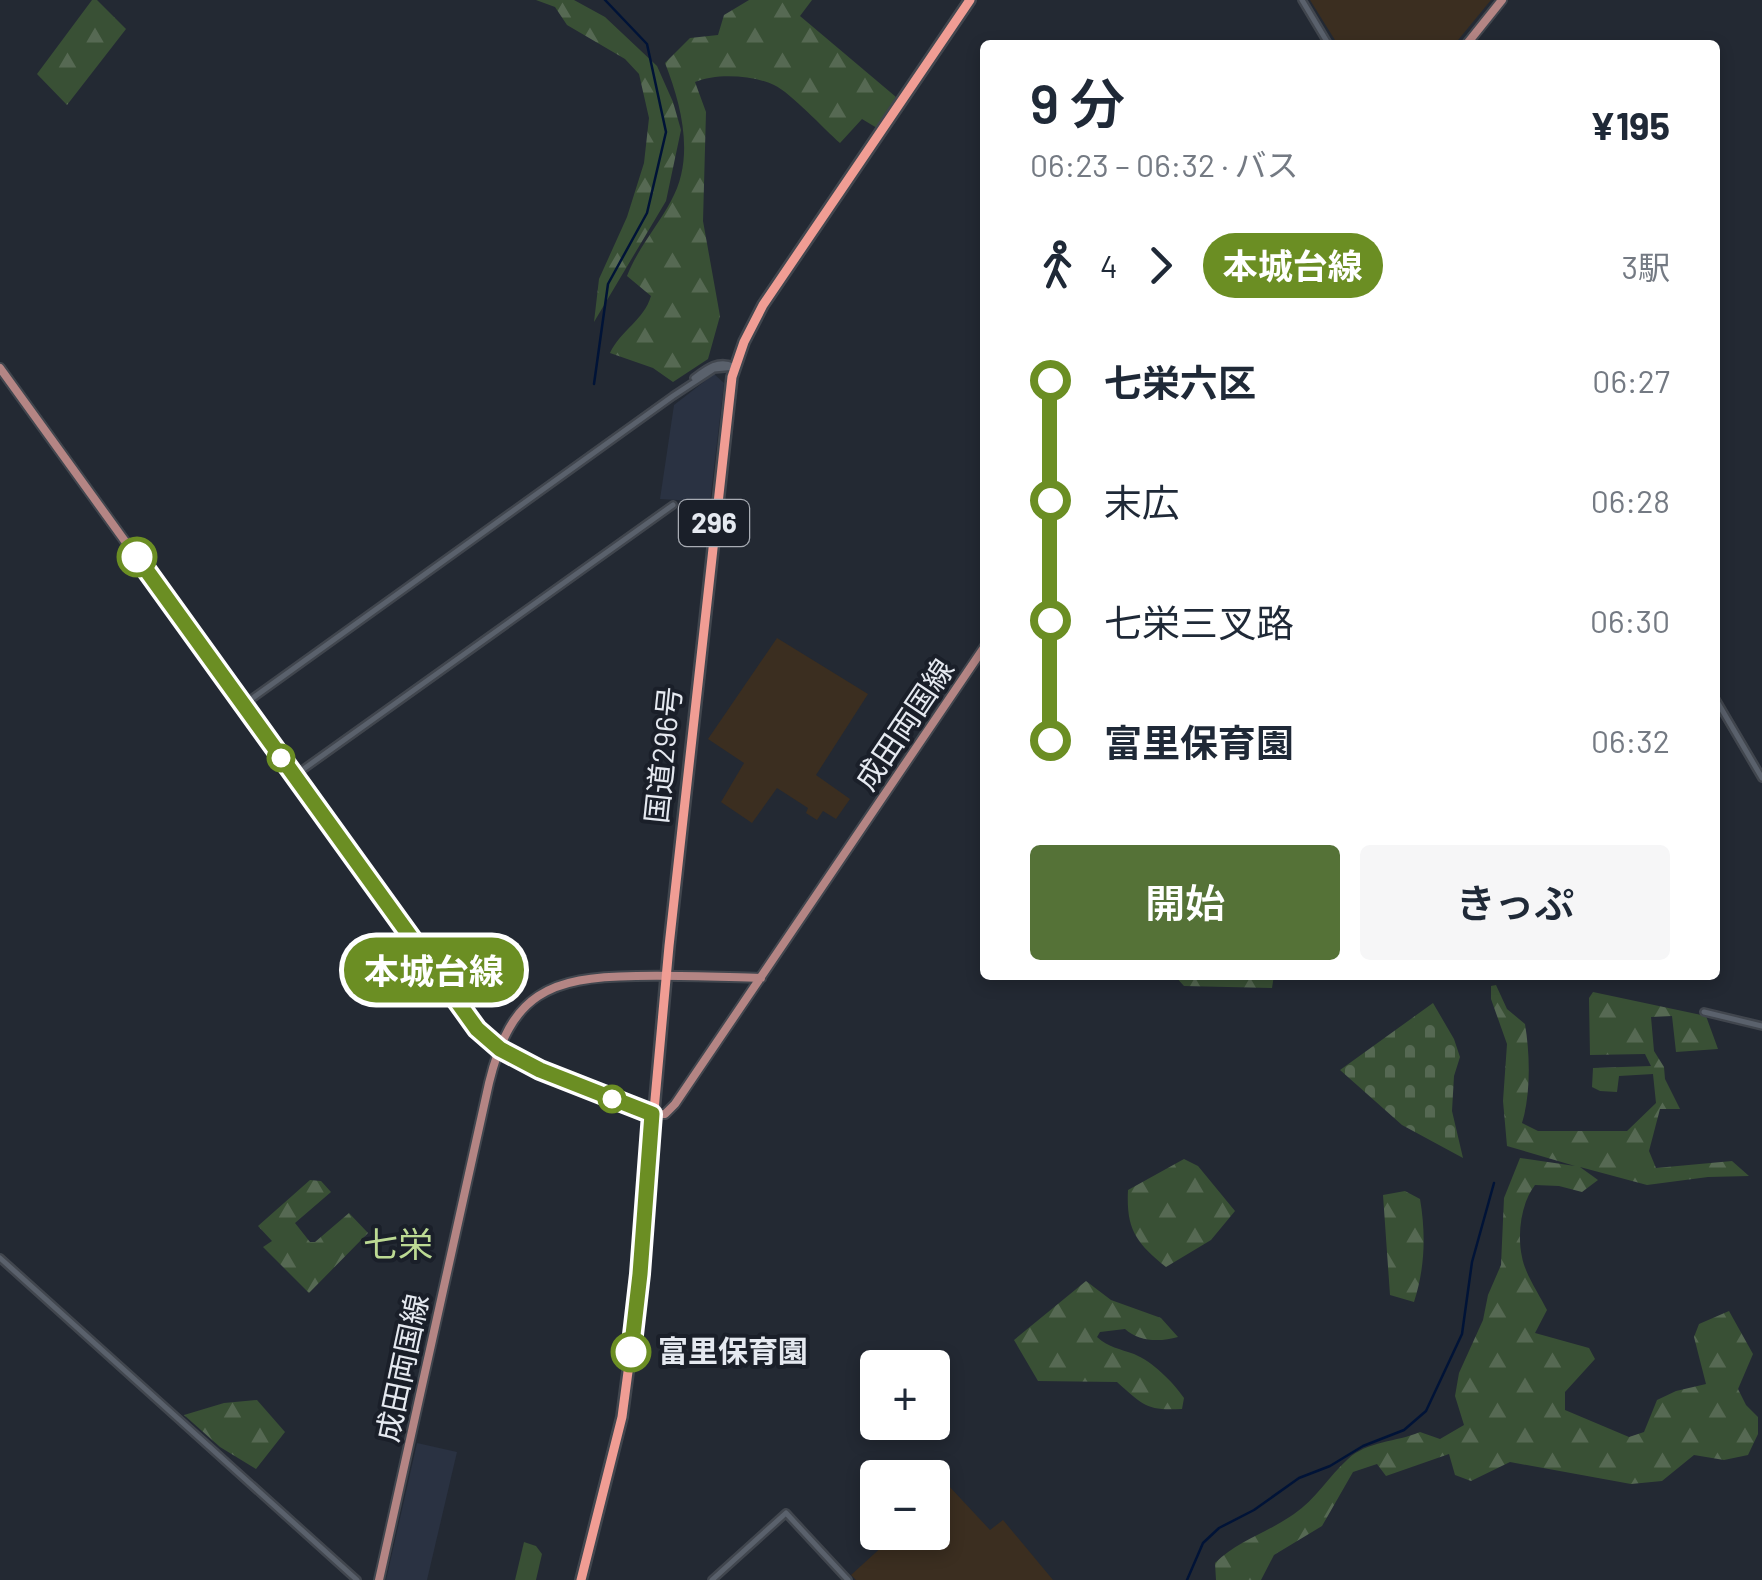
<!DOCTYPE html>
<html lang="ja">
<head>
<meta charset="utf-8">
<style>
  body { margin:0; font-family:Barlow,"Noto Sans JP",sans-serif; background:#f6f6f7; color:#1f2937; height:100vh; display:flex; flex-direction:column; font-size:38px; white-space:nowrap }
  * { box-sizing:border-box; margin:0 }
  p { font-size:32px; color:#747a83 }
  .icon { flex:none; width:55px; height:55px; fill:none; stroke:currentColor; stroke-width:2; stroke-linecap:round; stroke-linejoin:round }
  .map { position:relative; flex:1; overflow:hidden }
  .panel { position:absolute; left:980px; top:40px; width:740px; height:940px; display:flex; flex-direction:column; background:#fff; border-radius:10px; box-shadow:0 5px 15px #0003 }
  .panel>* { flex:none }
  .badge { padding:0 20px; border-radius:32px; font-size:35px; line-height:65px }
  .buttons { position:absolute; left:860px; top:1350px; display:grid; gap:20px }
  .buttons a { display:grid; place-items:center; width:90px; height:90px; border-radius:10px; background:#fff; box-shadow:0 5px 15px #0003; font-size:50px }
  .map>.badge { position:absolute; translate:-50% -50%; box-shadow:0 0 0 5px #fff }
  .legs { display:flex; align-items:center; gap:15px; height:110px; padding:0 50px; font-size:32px }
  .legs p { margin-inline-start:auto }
  .summary { display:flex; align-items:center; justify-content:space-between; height:170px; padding:0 50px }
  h1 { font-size:55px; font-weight:600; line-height:75px }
  .primary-button { display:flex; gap:20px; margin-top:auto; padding:20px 50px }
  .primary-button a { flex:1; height:115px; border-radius:10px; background:#557237; color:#fff; font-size:40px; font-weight:600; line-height:115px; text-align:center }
  .primary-button a+a { background:#f6f6f7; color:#1f2937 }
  ul { padding:0 50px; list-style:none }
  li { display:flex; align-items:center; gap:35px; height:120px; font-size:38px }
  li i { display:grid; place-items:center; width:15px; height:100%; margin:0 12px; background:currentColor }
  li i::after { content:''; width:25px; height:25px; margin:-12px; border:8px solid; border-radius:50%; background:#fff }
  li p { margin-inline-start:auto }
  li:first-child i { background:linear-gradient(#0000 50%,currentColor 0) }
  li:last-child i { background:linear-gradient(currentColor 50%,#0000 0) }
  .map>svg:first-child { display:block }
</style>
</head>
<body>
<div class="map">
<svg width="1762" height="1580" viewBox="0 0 1762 1580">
  <defs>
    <pattern id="forest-firs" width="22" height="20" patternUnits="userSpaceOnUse" patternTransform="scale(2.5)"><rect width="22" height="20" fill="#395035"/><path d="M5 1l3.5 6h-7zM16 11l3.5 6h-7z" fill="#566953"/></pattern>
    <pattern id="cemetery-stones" width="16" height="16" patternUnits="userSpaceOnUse" patternTransform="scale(2.5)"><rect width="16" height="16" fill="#395035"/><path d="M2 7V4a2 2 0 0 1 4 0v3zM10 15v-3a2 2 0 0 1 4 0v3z" fill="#566953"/></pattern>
  </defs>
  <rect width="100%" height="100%" fill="#232933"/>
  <path fill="#2a3242" d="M 714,374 L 724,383 L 710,502 L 660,499 L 674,405 Z
    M 417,1443 L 457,1452 L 427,1580 L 386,1580 Z"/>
  <path fill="#3b2e20" d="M 1310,0 L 1491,0 L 1454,45 L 1338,45 Z
    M 777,638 L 868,694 L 816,775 L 850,799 L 836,819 L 823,811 L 817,820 L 806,813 L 808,808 L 777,788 L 752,823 L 721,802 L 744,763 L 708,739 Z
    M 948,1485 L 990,1530 L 1003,1520 L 1053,1580 L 856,1580 L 851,1575 L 897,1533 L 932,1532 L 933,1500 Z"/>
  <path fill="url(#forest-firs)" d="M 92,0 L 97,0 L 126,29 L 67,105 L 37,74 Z
    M 536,0 L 574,0 L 605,17 L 657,66 L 673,102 L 681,130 L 666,201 L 594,322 L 599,279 L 627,217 L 644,163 L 649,118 L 639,74 L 625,59 L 567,25 L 555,7 Z
    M 749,0 L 812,0 L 800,16 L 896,97 L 877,128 L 862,119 L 840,143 C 824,129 791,93 774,85 C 753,75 716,73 695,82 L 706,112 L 703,221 L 720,316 L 708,359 L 673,382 L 653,368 L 610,353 C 621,330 644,320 651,296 L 627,276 C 638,248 657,227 671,201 C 695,159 682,106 665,63 L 690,38 L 718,35 L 724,15 Z
    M 1174,975 L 1274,975 L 1272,988 L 1184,986 Z
    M 1496,985 L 1507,1009 L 1525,1024 C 1530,1054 1531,1094 1522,1123 L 1538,1131 L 1627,1131 L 1656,1103 L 1653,1074 L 1619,1076 L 1617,1092 L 1600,1091 L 1592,1087 L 1593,1068 L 1651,1066 L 1645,1054 L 1590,1055 L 1589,998 L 1593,992 L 1706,1016 L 1718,1049 L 1676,1052 L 1672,1016 L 1651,1017 L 1654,1051 L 1664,1067 L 1665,1079 L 1680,1109 L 1660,1109 L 1649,1151 L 1656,1168 L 1732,1161 L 1749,1176 L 1708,1177 L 1647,1185 L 1580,1167 L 1598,1180 L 1582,1192 L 1559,1186 L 1535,1185 C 1521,1203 1517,1234 1522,1257 C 1525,1274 1539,1294 1547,1310 L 1535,1333 L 1589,1348 L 1595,1359 L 1565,1392 L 1565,1410 L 1629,1437 L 1644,1432 L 1657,1400 L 1676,1391 L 1706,1384 L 1694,1337 L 1699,1324 L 1729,1311 L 1753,1354 L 1738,1389 L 1746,1405 L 1758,1417 L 1758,1434 L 1748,1455 L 1724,1460 L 1694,1455 L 1662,1481 L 1631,1484 L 1510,1462 L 1471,1481 L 1455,1475 L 1449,1454 L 1386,1476 L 1377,1464 L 1353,1472 L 1322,1526 L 1274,1555 L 1261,1580 L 1216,1580 L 1215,1563 C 1239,1540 1267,1533 1294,1514 C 1315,1500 1329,1476 1348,1459 C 1367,1441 1397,1442 1420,1432 L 1440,1439 L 1464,1425 L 1455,1396 L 1459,1373 L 1483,1320 L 1488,1295 L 1501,1265 L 1504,1198 L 1520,1158 L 1575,1166 L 1507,1146 L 1503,1101 L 1507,1044 L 1491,999 L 1491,986 Z
    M 1184,1159 L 1198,1166 L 1235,1211 L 1211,1240 L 1166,1267 C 1136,1243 1126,1229 1128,1190 Z
    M 310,1180 L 321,1181 L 331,1192 L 295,1223 L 310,1242 L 315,1242 L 349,1213 L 368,1233 L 309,1293 L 263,1247 L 272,1241 L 258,1226 Z
    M 1405,1191 L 1420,1199 C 1426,1234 1425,1268 1414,1302 L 1390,1295 L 1383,1195 Z
    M 1086,1281 L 1111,1300 L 1161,1318 L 1178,1337 C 1160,1342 1139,1342 1125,1329 L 1100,1332 L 1097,1337 C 1108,1347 1120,1349 1134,1354 C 1153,1362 1172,1381 1184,1398 L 1182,1409 C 1146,1411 1143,1405 1117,1382 L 1038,1381 L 1014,1340 Z
    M 257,1400 L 285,1432 L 256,1469 L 220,1447 L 184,1415 L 224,1403 Z"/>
  <path fill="url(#cemetery-stones)" d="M 1433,1003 L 1454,1039 L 1460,1057 L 1454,1076 L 1452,1111 L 1463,1158 L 1402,1125 L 1340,1070 Z"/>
  <path fill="#395035" d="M 524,1542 L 536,1546 L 542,1554 L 536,1580 L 515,1580 Z"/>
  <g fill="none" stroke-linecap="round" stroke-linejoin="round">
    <path stroke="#001337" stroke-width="2.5" d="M 594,384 L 608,284 L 647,213 L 666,132 L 647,44 L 605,0
      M 1187,1580 L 1203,1543 L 1219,1528 L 1254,1510 L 1299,1478 L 1330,1466 L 1363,1446 L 1404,1430 L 1426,1411 L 1462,1334 L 1472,1262 L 1494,1183"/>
    <g stroke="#41464e" stroke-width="10">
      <path id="minor" d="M 1302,0 L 1329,45
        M 694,378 C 706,369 718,359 733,366
        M 1715,698 L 1762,778
        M 243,705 L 673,396 L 714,369 L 735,367
        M 296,779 L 298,773 L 673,505
        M 1704,1012 L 1762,1026
        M 0,1258 L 357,1580
        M 712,1580 L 786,1513 L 848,1580"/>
    </g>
    <g stroke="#41464e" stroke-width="12">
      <path id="major" d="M 1466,45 L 1502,0
        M 0,368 L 477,1029 C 485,1036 492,1045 501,1050 C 528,1065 639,1117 665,1114 L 675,1104 L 985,646
        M 379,1580 L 489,1083 C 511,993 549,977 636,976 C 678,975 719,977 761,978"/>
    </g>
    <g stroke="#41464e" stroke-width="14">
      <path id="highway" d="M 581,1580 L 622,1417 L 635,1319 L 669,946 L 732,377 L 744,342 L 763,305 L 970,0"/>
    </g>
    <use href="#minor" stroke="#5a616c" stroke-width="5"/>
    <use href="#major" stroke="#b48584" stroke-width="8"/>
    <use href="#highway" stroke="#f09d94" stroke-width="9"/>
  </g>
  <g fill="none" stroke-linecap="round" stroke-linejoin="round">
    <g stroke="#fff" stroke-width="22">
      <path id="line-1" d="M 137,557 L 477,1029 L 500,1049 L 540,1070 L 652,1114 L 640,1274 L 631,1352"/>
    </g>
    <use href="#line-1" stroke="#6b8e23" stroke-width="15"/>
  </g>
  <g fill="#fff" stroke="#6b8e23" stroke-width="5">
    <circle cx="137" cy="557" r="18"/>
    <circle cx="281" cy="758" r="12"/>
    <circle cx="612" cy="1099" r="12"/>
    <circle cx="631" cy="1352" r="18"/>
  </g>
  <g text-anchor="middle" stroke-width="8" stroke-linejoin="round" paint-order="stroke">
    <rect fill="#1a1f29" stroke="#a8acb4" stroke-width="2.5" x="679" y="500" width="70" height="46" rx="8"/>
    <g font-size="28" font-weight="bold" fill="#e5e9f0">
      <text x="714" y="533">296</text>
    </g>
    <g font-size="30" fill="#e5e9f0" stroke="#1a1f29">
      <text transform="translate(905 725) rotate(-56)" y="10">成田両国線</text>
      <text transform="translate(664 755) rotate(-84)" y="10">国道296号</text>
      <text transform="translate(403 1368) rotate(-78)" y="10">成田両国線</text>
    </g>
    <g font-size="30" font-weight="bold" fill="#e5e9f0" stroke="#1a1f29" text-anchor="start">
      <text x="658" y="1362">富里保育園</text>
    </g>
    <g font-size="35" fill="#bcda93" stroke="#1a1f29">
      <text x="398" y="1257">七栄</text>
    </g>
  </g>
</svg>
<div class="buttons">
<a>+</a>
<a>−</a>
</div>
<b class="badge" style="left:434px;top:970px;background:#6b8e23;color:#fff">本城台線</b>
<section class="panel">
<div class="summary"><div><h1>9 分</h1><p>06:23 – 06:32 · バス</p></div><b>¥195</b></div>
<div class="legs"><svg class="icon" aria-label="walk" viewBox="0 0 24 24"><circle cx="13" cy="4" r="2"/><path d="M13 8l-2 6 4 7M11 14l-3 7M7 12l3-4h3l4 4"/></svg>4<svg class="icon" aria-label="forward" viewBox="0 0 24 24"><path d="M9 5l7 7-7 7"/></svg><b class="badge" style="background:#6b8e23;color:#fff">本城台線</b><p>3駅</p></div>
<ul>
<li><i style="color:#6b8e23"></i><b>七栄六区</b><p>06:27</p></li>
<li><i style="color:#6b8e23"></i><span>末広</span><p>06:28</p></li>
<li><i style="color:#6b8e23"></i><span>七栄三叉路</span><p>06:30</p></li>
<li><i style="color:#6b8e23"></i><b>富里保育園</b><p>06:32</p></li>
</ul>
<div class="primary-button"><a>開始</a><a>きっぷ</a></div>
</section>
</div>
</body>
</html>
